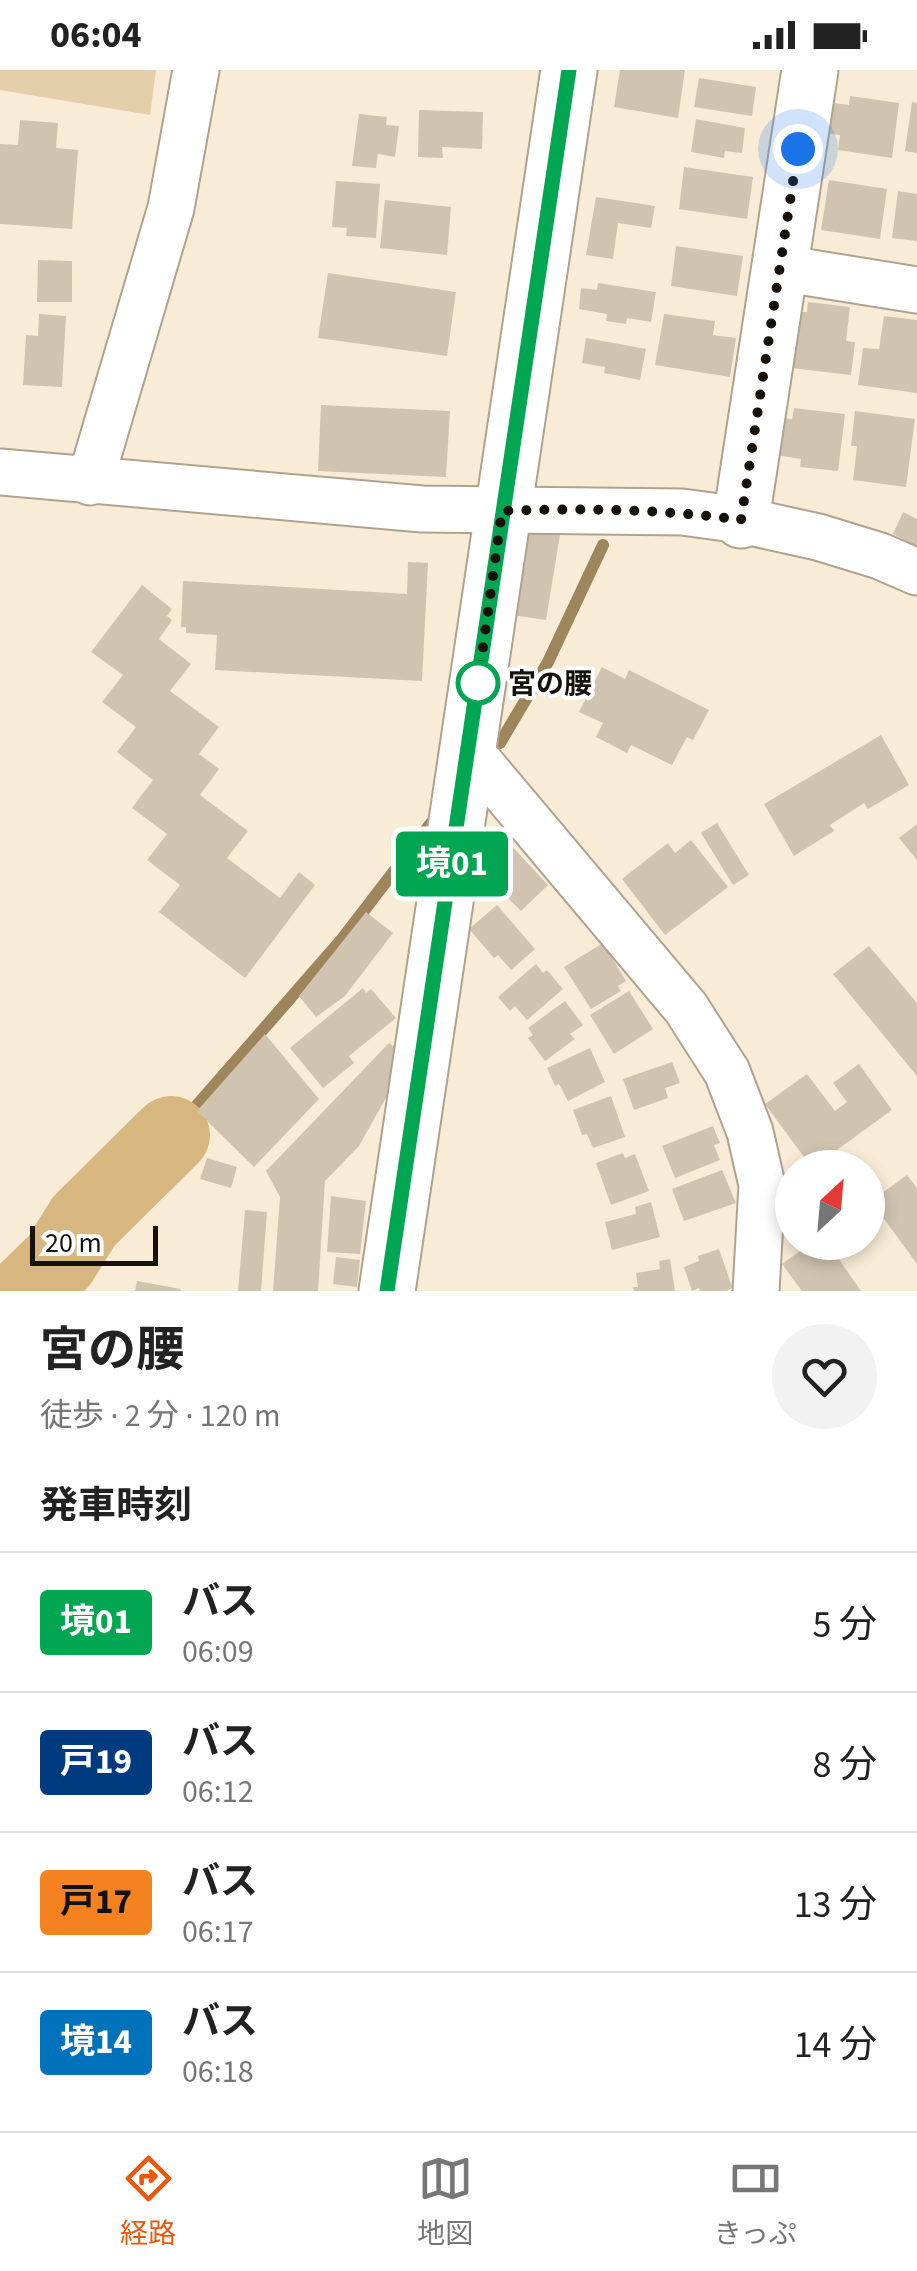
<!DOCTYPE html>
<html lang="ja">
<head>
<meta charset="utf-8">
<style>
  body { margin:0; font-family:"Source Sans 3","Noto Sans JP",sans-serif; background:#f2f2f2; color:#222; height:100vh; display:flex; flex-direction:column; font-size:38px; white-space:nowrap }
  * { box-sizing:border-box; margin:0 }
  p { font-size:32px; color:#767676 }
  .icon { flex:none; width:55px; height:55px; fill:none; stroke:currentColor; stroke-width:2; stroke-linecap:round; stroke-linejoin:round }
  .map { position:relative; height:1221px; overflow:hidden }
  .sheet { display:flex; flex-direction:column; background:#fff; flex:1 }
  .sheet>* { flex:none }
  .badge { padding:0 20px; border-radius:8px; font-size:35px; line-height:65px }
  .needle { width:65px; rotate:26deg }
  .tools { position:absolute; left:775px; top:1080px; display:grid; gap:20px }
  .tools a { display:grid; place-items:center; width:110px; height:110px; border-radius:50%; background:#fff; box-shadow:0 5px 15px #0003; font-size:50px }
  .scale { position:absolute; left:30px; bottom:25px; width:128px; box-sizing:border-box; padding-left:10px; border:5px solid #16120b; border-top:0; font-size:28px; line-height:35px; white-space:nowrap; color:#16120b; -webkit-text-stroke:8px #fff; paint-order:stroke }
  .you { position:absolute; width:50px; height:50px; margin:-25px; border:8px solid #fff; border-radius:50%; background:#1a73e8; box-shadow:0 0 0 15px #1a73e833 }
  .map>.badge { position:absolute; translate:-50% -50%; box-shadow:0 0 0 5px #fff }
  h2 { padding:0 40px; font-size:38px; line-height:90px }
  .round { display:grid; place-items:center; flex:none; width:105px; height:105px; border-radius:52px; background:#f2f2f2 }
  .overview { display:flex; align-items:center; justify-content:space-between; height:170px; padding:0 40px }
  h1 { font-size:48px; font-weight:700; line-height:75px }
  ul { padding:0; list-style:none }
  li { display:flex; align-items:center; gap:30px; height:140px; padding:0 40px; border-top:2px solid #e0e0e0 }
  li div { flex:1 }
  li b { display:block; font-size:38px }
  li em { font-style:normal }
  li .badge { min-width:110px; font-weight:700; text-align:center }
  .status { display:flex; justify-content:space-between; align-items:center; height:70px; padding:0 50px; background:#fff; direction:ltr }
  .status svg { height:28px; fill:currentColor }
  .tabs { display:flex; justify-content:space-around; align-items:center; height:140px; border-top:2px solid #e0e0e0; background:#fff; font-size:28px; color:#767676 }
  .tabs a { display:grid; justify-items:center; gap:5px }
  .tabs .current { color:#ea580c }
  .map>svg:first-child { display:block }
</style>
</head>
<body>
<div class="status"><b>06:04</b><svg viewBox="0 0 49 12"><path d="M0 12V9h3v3zM5 12V6h3v6zM10 12V3h3v9zM15 12V0h3v12zM26 1h20v11H26zM47 4h2v5h-2z"/></svg></div>
<div class="map">
<svg width="917" height="1221" viewBox="0 0 917 1221">
  <rect width="100%" height="100%" fill="#f8ecd7"/>
  <path fill="#e5cfab" d="M 0,0 L 156,0 L 150,45 L 0,20 Z"/>
  <g fill="none" stroke-linecap="round" stroke-linejoin="round">
    <path stroke="#9d855c" stroke-width="12" d="M 500,673 L 548,592 L 603,475
      M 171,1065 L 342,869 L 432,752"/>
    <path stroke="#d7b67f" stroke-width="78" d="M 28,1221 L 59,1191 L 84,1151 L 171,1065"/>
  </g>
  <path fill="#d0c4b0" d="M 620,0 L 685,0 L 678,48 L 614,37 Z
    M 699,8 L 756,17 L 752,46 L 694,37 Z
    M 850,26 L 899,33 L 892,88 L 838,80 L 840,65 L 830,64 L 834,33 L 849,35 Z
    M 912,32 L 917,33 L 917,83 L 905,81 Z
    M 419,40 L 483,42 L 482,79 L 442,77 L 443,88 L 418,87 Z
    M 359,44 L 387,47 L 386,55 L 399,56 L 395,87 L 378,84 L 376,98 L 352,96 Z
    M 696,49 L 745,58 L 742,83 L 725,81 L 724,88 L 691,82 Z
    M 20,50 L 58,53 L 56,78 L 78,80 L 72,159 L 0,154 L 0,74 L 18,75 Z
    M 684,97 L 753,107 L 747,149 L 679,139 Z
    M 829,110 L 887,119 L 880,169 L 821,160 Z
    M 336,111 L 380,114 L 376,168 L 346,166 L 347,158 L 332,157 Z
    M 898,121 L 917,124 L 917,171 L 892,168 Z
    M 596,127 L 655,136 L 651,158 L 618,153 L 613,189 L 586,185 Z
    M 385,130 L 451,137 L 447,185 L 380,178 Z
    M 676,176 L 743,186 L 737,226 L 671,216 Z
    M 38,190 L 72,191 L 72,232 L 37,232 Z
    M 328,203 L 456,222 L 447,286 L 318,268 Z
    M 598,213 L 656,222 L 651,252 L 627,248 L 626,254 L 606,251 L 607,244 L 579,239 L 581,218 L 597,220 Z
    M 808,232 L 850,237 L 846,271 L 855,272 L 851,305 L 791,298 L 798,242 L 807,242 Z
    M 39,244 L 66,246 L 62,317 L 23,315 L 26,265 L 38,266 Z
    M 664,244 L 715,251 L 713,265 L 736,268 L 730,307 L 655,295 Z
    M 884,246 L 917,250 L 917,323 L 858,315 L 863,278 L 879,279 Z
    M 586,268 L 646,279 L 640,310 L 604,303 L 605,297 L 582,293 Z
    M 321,335 L 450,341 L 446,407 L 318,401 Z
    M 794,338 L 845,344 L 838,401 L 800,397 L 801,389 L 776,385 L 781,348 L 792,349 Z
    M 855,341 L 915,349 L 906,417 L 853,410 L 857,376 L 851,376 Z
    M 903,442 L 917,449 L 917,481 L 911,478 L 913,474 L 893,464 Z
    M 526,460 L 560,465 L 546,550 L 512,545 Z
    M 408,492 L 428,493 L 422,611 L 215,600 L 217,565 L 186,563 L 186,557 L 181,557 L 183,511 L 407,524 Z
    M 142,515 L 172,539 L 167,546 L 172,550 L 159,569 L 191,594 L 170,621 L 219,657 L 199,684 L 219,699 L 200,725 L 248,761 L 227,788 L 280,828 L 299,802 L 315,815 L 245,908 L 159,842 L 180,815 L 147,790 L 167,764 L 132,738 L 153,710 L 117,682 L 136,657 L 102,632 L 123,605 L 91,582 Z
    M 602,597 L 625,609 L 629,600 L 709,640 L 693,670 L 687,667 L 672,695 L 631,675 L 627,683 L 596,667 L 603,653 L 579,642 Z
    M 881,665 L 909,715 L 868,739 L 864,733 L 830,755 L 834,761 L 794,786 L 764,734 Z
    M 717,753 L 749,805 L 733,815 L 701,763 Z
    M 917,754 L 917,790 L 899,768 Z
    M 494,757 L 548,815 L 521,841 L 499,819 L 486,831 L 479,826 Z
    M 691,770 L 728,817 L 665,865 L 622,809 L 668,773 L 675,783 Z
    M 497,835 L 535,879 L 511,900 L 498,885 L 494,888 L 469,859 Z
    M 366,842 L 393,863 L 345,926 L 316,947 L 299,926 Z
    M 603,873 L 626,911 L 618,916 L 621,921 L 591,939 L 564,897 Z
    M 869,876 L 917,933 L 917,1006 L 833,904 Z
    M 536,894 L 543,903 L 547,900 L 563,919 L 527,950 L 515,936 L 510,941 L 498,927 Z
    M 363,918 L 366,923 L 371,919 L 396,948 L 349,986 L 354,993 L 323,1018 L 290,978 Z
    M 629,921 L 653,959 L 614,984 L 590,945 Z
    M 565,931 L 583,955 L 570,964 L 575,969 L 545,991 L 528,968 L 533,965 L 528,958 Z
    M 265,964 L 319,1029 L 254,1097 L 197,1041 Z
    M 389,973 L 395,977 L 387,1026 L 359,1076 L 325,1111 L 318,1221 L 273,1221 L 280,1127 L 266,1101 Z
    M 590,978 L 605,1012 L 568,1031 L 559,1014 L 555,1016 L 547,998 Z
    M 672,992 L 680,1013 L 665,1018 L 668,1028 L 634,1040 L 623,1009 Z
    M 859,994 L 892,1040 L 812,1098 L 765,1034 L 807,1004 L 835,1041 L 847,1032 L 833,1013 Z
    M 611,1026 L 625,1067 L 593,1078 L 587,1064 L 582,1065 L 573,1040 Z
    M 713,1056 L 720,1073 L 714,1075 L 720,1090 L 675,1108 L 662,1076 Z
    M 623,1083 L 625,1088 L 635,1084 L 649,1121 L 611,1135 L 596,1093 Z
    M 207,1088 L 237,1097 L 231,1118 L 200,1109 Z
    M 722,1100 L 736,1133 L 684,1151 L 672,1119 Z
    M 907,1105 L 917,1118 L 917,1194 L 871,1131 Z
    M 331,1126 L 366,1131 L 360,1184 L 327,1182 Z
    M 651,1132 L 660,1167 L 612,1180 L 605,1152 L 636,1144 L 635,1137 Z
    M 245,1140 L 267,1142 L 261,1221 L 238,1221 Z
    M 813,1172 L 827,1172 L 861,1221 L 802,1221 L 782,1194 Z
    M 719,1179 L 732,1217 L 727,1221 L 700,1221 L 699,1218 L 692,1221 L 684,1197 L 699,1191 L 698,1186 Z
    M 336,1187 L 360,1190 L 357,1217 L 333,1214 Z
    M 670,1189 L 675,1221 L 634,1221 L 633,1217 L 638,1217 L 636,1203 L 660,1199 L 659,1191 Z
    M 137,1211 L 181,1219 L 180,1221 L 135,1221 Z"/>
  <g fill="none" stroke-linecap="round" stroke-linejoin="round">
    <g stroke="#afa390" stroke-width="49">
      <path id="street" d="M 780,198 L 917,220
        M 0,402 L 422,439 L 682,442 L 741,450 L 818,467 L 880,486 L 917,502
        M 90,412 L 171,138 L 196,0
        M 469,680 L 686,938 L 727,1002 L 750,1062 L 762,1115 L 756,1221"/>
    </g>
    <g stroke="#afa390" stroke-width="59">
      <path id="secondary" d="M 741,450 L 810,0
        M 387,1221 L 569,0"/>
    </g>
    <use href="#street" stroke="#fff" stroke-width="45"/>
    <use href="#secondary" stroke="#fff" stroke-width="55"/>
  </g>
  <g fill="none" stroke-linecap="round" stroke-linejoin="round">
    <g stroke="#fff" stroke-width="22">
      <path id="line" d="M 387,1221 L 569,0"/>
    </g>
    <use href="#line" stroke="#00a651" stroke-width="15"/>
    <path stroke="#16120b" stroke-width="10" stroke-dasharray="0 18" d="M 478,613 L 502,441 C 582,438 661,439 741,450 L 798,79"/>
  </g>
  <circle fill="#fff" stroke="#00a651" stroke-width="5" cx="478" cy="613" r="20"/>
  <g text-anchor="middle" stroke-width="8" stroke-linejoin="round" paint-order="stroke">
    <g font-size="28" font-weight="bold" fill="#16120b" stroke="#fff" text-anchor="start">
      <text x="508" y="623">宮の腰</text>
    </g>
  </g>
</svg>
<div class="tools">
<a><svg class="needle" viewBox="-14 -14 28 28"><path d="M0-13l5 13h-10z" fill="#e53935"/><path d="M0 13l5-13h-10z" fill="#767676"/></svg></a>
</div>
<div class="scale">20 m</div>
<div class="you" style="left:798px;top:79px"></div>
<b class="badge" style="left:452px;top:794px;background:#00a651;color:#fff">境01</b>
</div>
<section class="sheet">
<div class="overview"><div><h1>宮の腰</h1><p>徒歩 · 2 分 · 120 m</p></div><a class="round"><svg class="icon" aria-label="heart" viewBox="0 0 24 24"><path d="M12 20l-8-8c-3-5 5-10 8-4 3-6 11-1 8 4z"/></svg></a></div>
<h2>発車時刻</h2>
<ul>
<li><span class="badge" style="background:#00a651;color:#fff">境01</span><div><b>バス</b><p>06:09</p></div><em>5 分</em></li>
<li><span class="badge" style="background:#003b80;color:#fff">戸19</span><div><b>バス</b><p>06:12</p></div><em>8 分</em></li>
<li><span class="badge" style="background:#f58220;color:#111">戸17</span><div><b>バス</b><p>06:17</p></div><em>13 分</em></li>
<li><span class="badge" style="background:#0072bc;color:#fff">境14</span><div><b>バス</b><p>06:18</p></div><em>14 分</em></li>
</ul>
</section>
<nav class="tabs">
<a class="current"><svg class="icon" aria-label="directions" viewBox="0 0 24 24"><path d="M12 3l9 9-9 9-9-9zM9 14v-3h6M13 9l2 2-2 2"/></svg>経路</a>
<a><svg class="icon" aria-label="map" viewBox="0 0 24 24"><path d="M3 6l6-2 6 2 6-2v14l-6 2-6-2-6 2zM9 4v14M15 6v14"/></svg>地図</a>
<a><svg class="icon" aria-label="tickets" viewBox="0 0 24 24"><path d="M3 7h18v10H3zM15 7v10"/></svg>きっぷ</a>
</nav>
</body>
</html>
